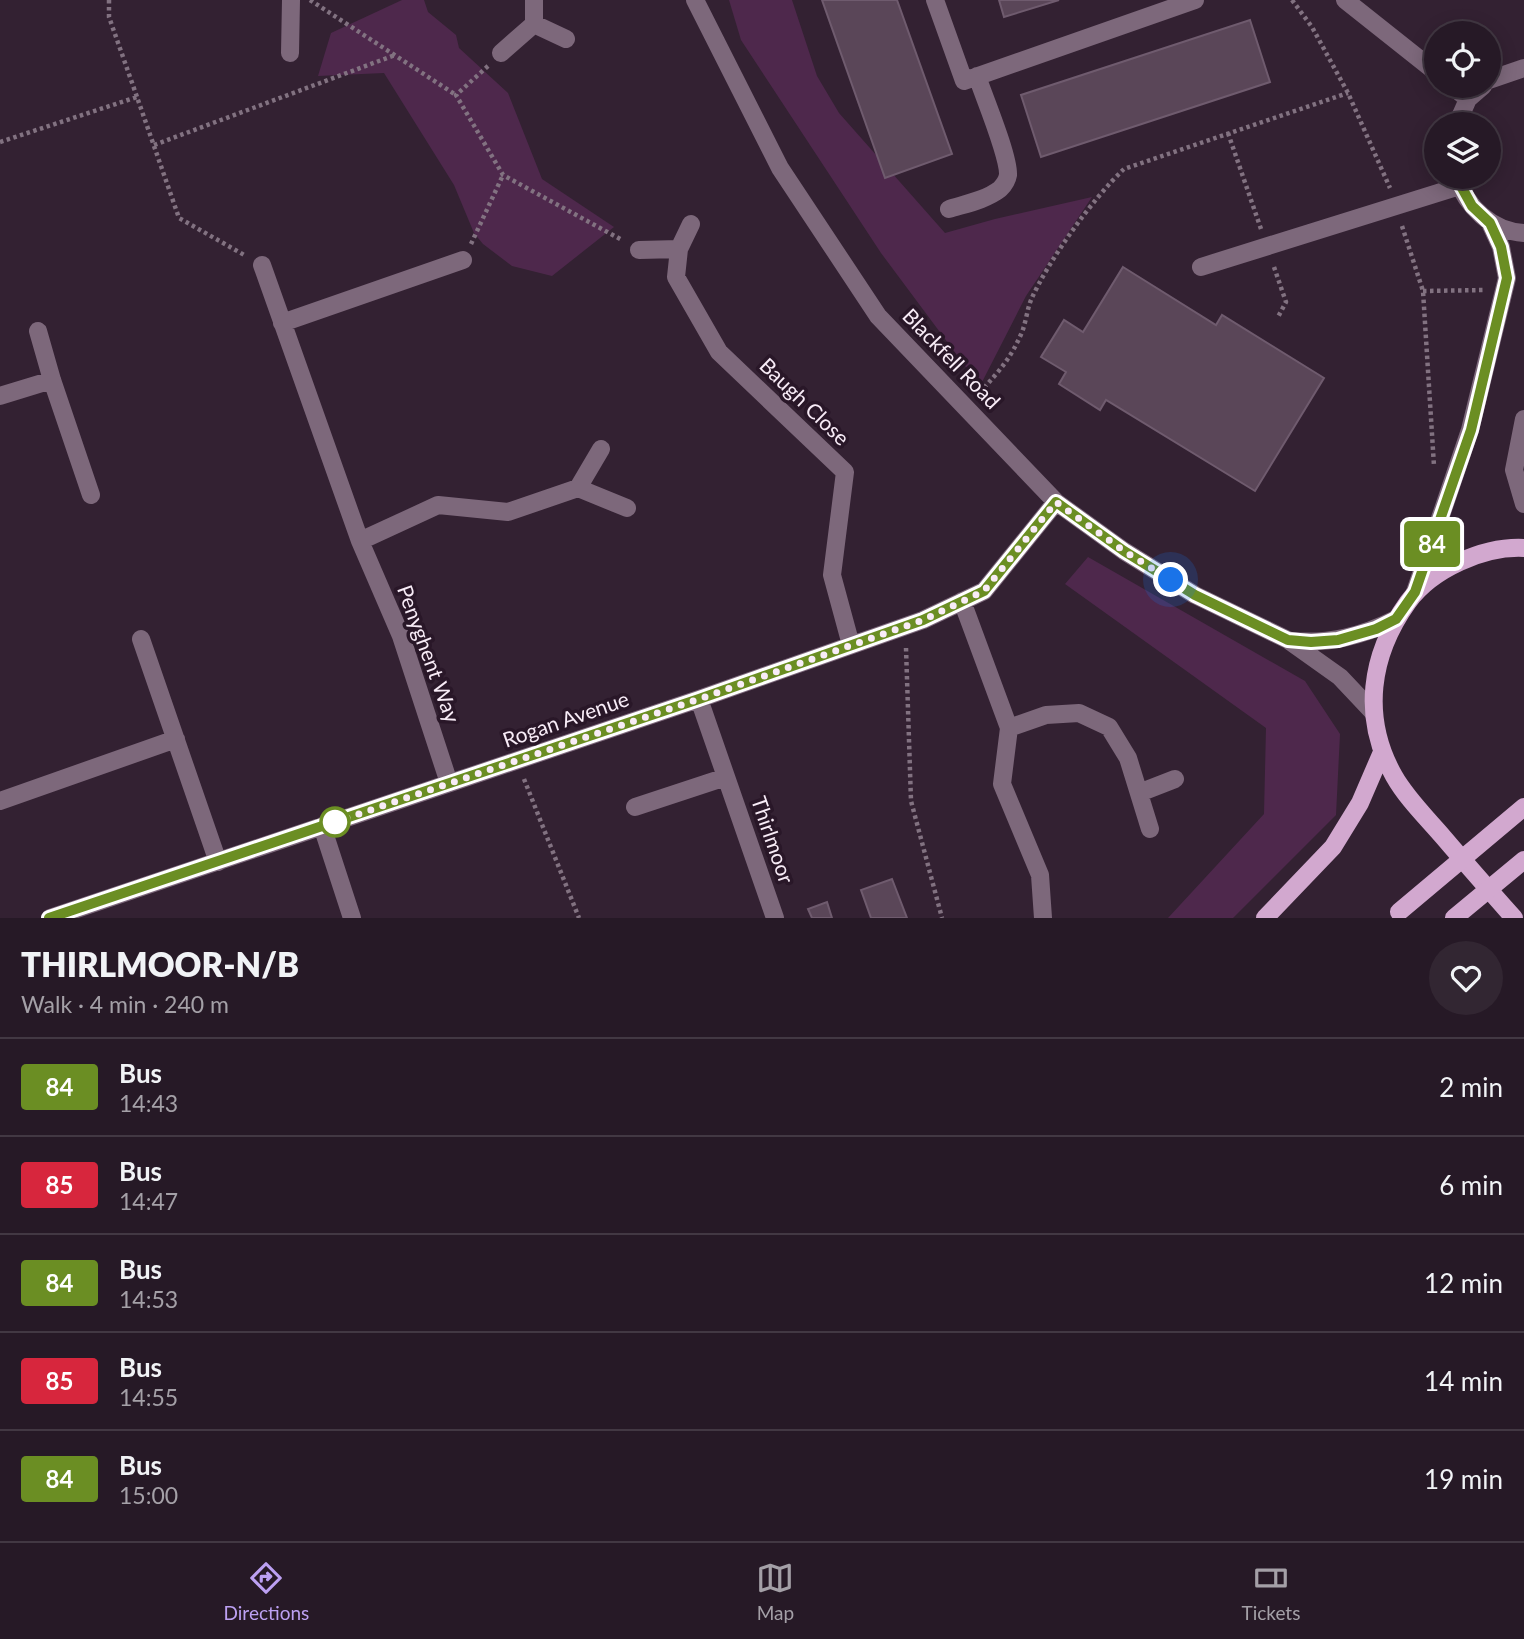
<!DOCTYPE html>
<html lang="en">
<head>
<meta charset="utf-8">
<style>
  body { margin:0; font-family:Lato,sans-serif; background:#322632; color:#f1f3f6; height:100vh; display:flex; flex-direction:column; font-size:26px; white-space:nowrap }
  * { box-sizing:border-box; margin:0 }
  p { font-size:23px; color:#a4a0a7 }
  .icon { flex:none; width:38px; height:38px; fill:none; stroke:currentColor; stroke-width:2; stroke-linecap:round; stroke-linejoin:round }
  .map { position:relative; height:918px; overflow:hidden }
  .details { display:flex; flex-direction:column; background:#261926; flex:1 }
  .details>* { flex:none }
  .badge { padding:0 14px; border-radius:5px; font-size:24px; line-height:46px }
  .controls { position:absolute; left:1424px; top:21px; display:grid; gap:14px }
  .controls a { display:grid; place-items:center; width:77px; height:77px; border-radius:50%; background:#261926; box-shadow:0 4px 18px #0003,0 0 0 2px #423843; font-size:35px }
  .you { position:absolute; width:35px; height:35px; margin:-18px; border:5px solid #fff; border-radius:50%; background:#1a73e8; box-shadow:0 0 0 10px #1a73e833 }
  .map>.badge { position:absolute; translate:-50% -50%; box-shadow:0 0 0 4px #fff }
  .round { display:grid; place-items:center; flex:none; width:74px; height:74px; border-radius:37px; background:#322632 }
  .overview { display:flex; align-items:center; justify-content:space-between; height:119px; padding:0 21px }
  h1 { font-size:33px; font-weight:800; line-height:52px }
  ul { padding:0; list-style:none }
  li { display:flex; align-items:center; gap:21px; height:98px; padding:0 21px; border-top:2px solid #423843 }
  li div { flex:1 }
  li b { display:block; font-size:26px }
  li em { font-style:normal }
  li .badge { min-width:77px; font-weight:700; text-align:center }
  .tab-bar { display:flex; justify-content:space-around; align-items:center; height:98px; border-top:2px solid #423843; background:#261926; font-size:19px; color:#a4a0a7 }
  .tab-bar a { display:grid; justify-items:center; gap:4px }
  .tab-bar .on { color:#bca0f2 }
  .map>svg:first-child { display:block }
</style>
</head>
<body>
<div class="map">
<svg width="1524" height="918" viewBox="0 0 1524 918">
  <rect width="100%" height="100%" fill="#332132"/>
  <path fill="#4e284c" d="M 402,0 L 424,0 L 428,12 L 456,35 L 459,48 L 508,93 L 542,179 L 614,227 L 552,276 L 512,266 L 483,244 L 474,233 L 454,185 L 384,73 L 318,76 L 331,33 Z
    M 729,0 L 792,0 L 817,76 L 839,113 L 945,233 L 995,219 L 1092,197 L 1026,296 L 980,386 L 881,253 L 741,40 Z
    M 1088,557 L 1305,681 L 1340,734 L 1336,815 L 1233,918 L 1168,918 L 1264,814 L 1266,728 L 1065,584 Z"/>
  <path fill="#5a4658" stroke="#6f5b6e" stroke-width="2" d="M 822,0 L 897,0 L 952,154 L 885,178 Z
    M 999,0 L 1059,0 L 1004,17 Z
    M 1250,20 L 1270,82 L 1041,157 L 1021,95 Z
    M 1123,267 L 1216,325 L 1222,315 L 1324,378 L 1255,491 L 1106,400 L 1100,410 L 1059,384 L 1066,372 L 1041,357 L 1064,320 L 1083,332 Z
    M 892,879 L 907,918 L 871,918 L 861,890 Z
    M 827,902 L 832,918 L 812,918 L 808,909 Z"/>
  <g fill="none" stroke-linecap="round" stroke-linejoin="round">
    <path stroke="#827281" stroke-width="4.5" stroke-dasharray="3.5 3.5" stroke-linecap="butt" d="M 109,0 L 109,17 L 137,97
      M 310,0 L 456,95
      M 1292,0 L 1312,27 L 1348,93 L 1390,188
      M 488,66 L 456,95 L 503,175 L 622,240
      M 1228,133 L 1261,229
      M 0,142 L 137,97 L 179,218 L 246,256
      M 154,145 L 395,55
      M 1402,226 L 1423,291 L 1434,466
      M 471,244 L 503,175
      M 1274,267 L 1286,302 L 1278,317
      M 1423,291 L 1485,290
      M 979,393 C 999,372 1011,358 1022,332 C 1026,322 1027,310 1031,300 C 1048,261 1093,198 1124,169 L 1348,93
      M 906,648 L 911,801 L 942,918
      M 524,779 L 579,918"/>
    <path stroke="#7d687b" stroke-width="18" d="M 695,0 L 780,168 L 878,316 L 1056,502 L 1124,551 L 1195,595 L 1288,640 L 1340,677 L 1373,712
      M 935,0 L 964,81 L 1195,0
      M 1345,0 L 1437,73
      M 534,24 L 566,39
      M 290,53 L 291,0
      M 501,53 L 534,24 L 534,0
      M 1489,80 L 1524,68
      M 1452,86 L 1468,99
      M 1457,124 L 1468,99 L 1483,86
      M 1456,177 C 1467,207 1491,231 1524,233
      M 949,209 C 965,204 986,200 1000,189 C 1004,185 1007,181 1008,175 C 1009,156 984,97 977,76
      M 691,224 L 679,249 L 676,277 L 719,352 L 845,472 L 832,575 L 851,645
      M 639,250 L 679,249
      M 262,265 L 360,541 L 401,636 L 449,783
      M 1201,267 L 1460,186
      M 282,323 L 463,260
      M 38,331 L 52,380 L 91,495
      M 0,396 L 52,380
      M 1524,419 L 1514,470 L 1524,504
      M 578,488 L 627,508
      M 360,541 L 438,505 L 508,512 L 578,488 L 601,449
      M 1415,592 L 1470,430 L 1507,278 L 1501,247 L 1490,223
      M 962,601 L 1009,728 L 1002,784 L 1040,875 L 1043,918
      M 141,639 L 218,862
      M 1292,641 C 1330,644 1362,636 1396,619
      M 699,699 L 775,918
      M 1009,728 L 1046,715 L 1079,713 L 1109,727 L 1128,758 L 1150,829
      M 1139,793 L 1175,779
      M 0,801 L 176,739
      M 635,807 L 726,777
      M 322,826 L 352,918
      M 50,918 L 699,699 L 923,620 L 984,591 L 1056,502"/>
    <path stroke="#d2a8cf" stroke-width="18" d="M 1265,918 L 1333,847 L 1360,803 L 1382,752
      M 1514,918 C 1490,891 1467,865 1444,838 C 1427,818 1407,799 1394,776 C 1361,717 1370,655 1408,602 C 1432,569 1484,546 1524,548"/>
    <path stroke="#d2a8cf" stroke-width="18" d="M 1399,912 L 1524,807
      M 1454,918 L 1524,860"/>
  </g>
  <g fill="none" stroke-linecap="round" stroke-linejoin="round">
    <g stroke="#fff" stroke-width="16">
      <path id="line" d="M 49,918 L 699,699 L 923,620 L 984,591 L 1056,502 L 1124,551 L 1195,595 L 1288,640 L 1311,642 L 1338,640 L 1376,629 L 1396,619 L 1415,592 L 1471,430 L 1507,278 L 1501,247 L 1490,223 L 1472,206 L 1456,177"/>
    </g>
    <use href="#line" stroke="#6b8e23" stroke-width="10"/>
    <path stroke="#f8ecf7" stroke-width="7" stroke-dasharray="0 12.6" d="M 335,822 L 699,699 L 923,620 L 984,591 L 1056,502 L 1124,551 L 1171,580"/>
  </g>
  <circle fill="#fff" stroke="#6b8e23" stroke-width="3.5" cx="335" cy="822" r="14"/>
  <g text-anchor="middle" stroke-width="7" stroke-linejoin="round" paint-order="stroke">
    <g font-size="21" fill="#f8ecf7" stroke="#291728">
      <text transform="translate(951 359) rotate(46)" y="7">Blackfell Road</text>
      <text transform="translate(804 402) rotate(44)" y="7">Baugh Close</text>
      <text transform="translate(428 654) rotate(70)" y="7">Penyghent Way</text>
      <text transform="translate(566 720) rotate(-19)" y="7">Rogan Avenue</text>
      <text transform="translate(772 840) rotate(71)" y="7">Thirlmoor</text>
    </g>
  </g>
</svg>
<div class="controls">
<a><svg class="icon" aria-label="locate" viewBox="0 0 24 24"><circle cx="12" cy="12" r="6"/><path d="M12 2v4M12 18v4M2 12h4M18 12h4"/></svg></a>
<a><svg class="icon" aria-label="layers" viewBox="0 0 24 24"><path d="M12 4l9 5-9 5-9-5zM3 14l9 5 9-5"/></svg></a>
</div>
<div class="you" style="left:1171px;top:580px"></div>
<b class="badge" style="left:1432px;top:544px;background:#6b8e23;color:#fff">84</b>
</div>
<section class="details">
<div class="overview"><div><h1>THIRLMOOR-N/B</h1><p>Walk · 4 min · 240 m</p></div><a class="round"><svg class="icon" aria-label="heart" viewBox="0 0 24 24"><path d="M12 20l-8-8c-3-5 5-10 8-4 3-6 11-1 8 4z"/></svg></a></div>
<ul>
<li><span class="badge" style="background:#6b8e23;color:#fff">84</span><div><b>Bus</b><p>14:43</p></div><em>2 min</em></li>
<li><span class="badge" style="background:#d7263d;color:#fff">85</span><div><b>Bus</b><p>14:47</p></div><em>6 min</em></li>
<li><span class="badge" style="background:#6b8e23;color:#fff">84</span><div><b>Bus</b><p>14:53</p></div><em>12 min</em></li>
<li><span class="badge" style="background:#d7263d;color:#fff">85</span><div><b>Bus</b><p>14:55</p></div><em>14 min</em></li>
<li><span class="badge" style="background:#6b8e23;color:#fff">84</span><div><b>Bus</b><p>15:00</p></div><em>19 min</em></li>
</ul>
</section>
<nav class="tab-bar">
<a class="on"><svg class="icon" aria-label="directions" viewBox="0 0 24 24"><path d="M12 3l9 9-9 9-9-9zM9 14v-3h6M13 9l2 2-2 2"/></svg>Directions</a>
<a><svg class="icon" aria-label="map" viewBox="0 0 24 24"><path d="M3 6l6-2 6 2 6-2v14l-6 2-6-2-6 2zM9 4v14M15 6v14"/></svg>Map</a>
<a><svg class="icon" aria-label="tickets" viewBox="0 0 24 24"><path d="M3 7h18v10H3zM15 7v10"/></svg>Tickets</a>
</nav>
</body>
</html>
